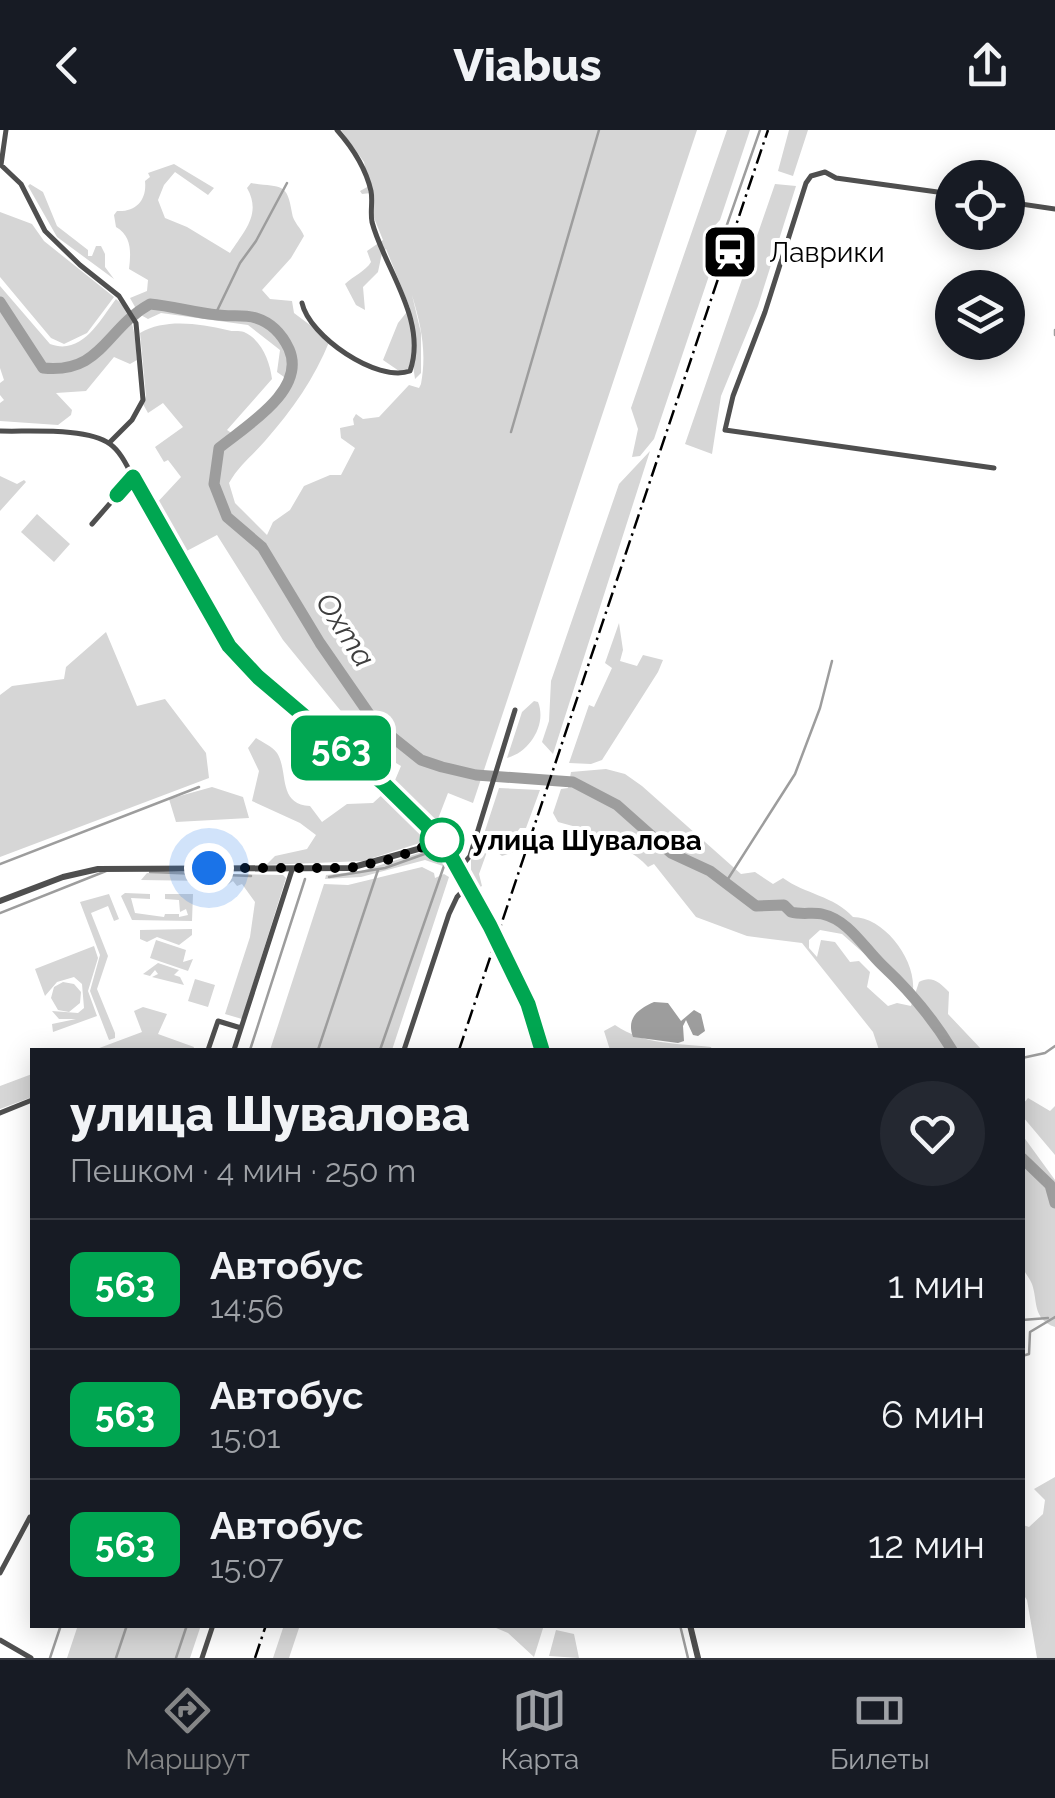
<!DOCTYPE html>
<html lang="ru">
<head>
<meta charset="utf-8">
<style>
  body { margin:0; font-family:Raleway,sans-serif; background:#242831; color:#f1f3f6; height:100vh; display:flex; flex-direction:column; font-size:38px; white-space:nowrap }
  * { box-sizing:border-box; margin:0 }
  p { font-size:32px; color:#9ea1a6 }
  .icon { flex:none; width:55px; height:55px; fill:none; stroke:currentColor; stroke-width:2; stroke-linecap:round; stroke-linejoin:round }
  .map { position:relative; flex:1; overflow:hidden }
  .details { position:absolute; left:30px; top:918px; width:995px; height:580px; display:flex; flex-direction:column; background:#171b24; border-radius:0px; box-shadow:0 5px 25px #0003 }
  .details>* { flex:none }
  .badge { padding:0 20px; border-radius:15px; font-size:35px; line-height:65px }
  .buttons { position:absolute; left:935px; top:30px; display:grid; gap:20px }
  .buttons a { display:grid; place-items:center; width:90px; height:90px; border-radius:50%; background:#171b24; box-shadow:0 5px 25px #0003; font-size:50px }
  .you { position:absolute; width:50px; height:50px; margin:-25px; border:8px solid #fff; border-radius:50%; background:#1a73e8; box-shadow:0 0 0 15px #1a73e833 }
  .map>.badge { position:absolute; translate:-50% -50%; box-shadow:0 0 0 5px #fff }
  .round { display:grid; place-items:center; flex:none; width:105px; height:105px; border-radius:52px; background:#242831 }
  .overview { display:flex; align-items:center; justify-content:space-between; height:170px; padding:0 40px }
  h1 { font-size:48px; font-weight:800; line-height:75px }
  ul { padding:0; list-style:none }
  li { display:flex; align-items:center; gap:30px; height:130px; padding:0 40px; border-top:2px solid #363941 }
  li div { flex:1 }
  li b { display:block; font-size:38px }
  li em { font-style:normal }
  li .badge { min-width:110px; font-weight:700; text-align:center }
  header { display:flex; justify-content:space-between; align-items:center; height:130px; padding:0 40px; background:#171b24; font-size:45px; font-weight:800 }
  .menu { display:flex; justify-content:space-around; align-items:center; height:140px; border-top:2px solid #363941; background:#171b24; font-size:28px; color:#9ea1a6 }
  .menu a { display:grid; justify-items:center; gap:5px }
  .menu .selected { color:#858687 }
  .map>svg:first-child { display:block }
</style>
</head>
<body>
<header><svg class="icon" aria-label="back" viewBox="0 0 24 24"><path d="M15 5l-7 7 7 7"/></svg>Viabus<svg class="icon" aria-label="share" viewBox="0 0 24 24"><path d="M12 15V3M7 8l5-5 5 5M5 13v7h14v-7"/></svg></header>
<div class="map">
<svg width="1055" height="1528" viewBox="0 0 1055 1528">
  <rect width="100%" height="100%" fill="#fff"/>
  <path fill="#d6d6d6" d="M 341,0 L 697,0 L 473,673 L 448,663 L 436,694 L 393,655 L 401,636 L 371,618 L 283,510 L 217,405 L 181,424 L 154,376 L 181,347 L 168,330 L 164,332 L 155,317 L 183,297 L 163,273 L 148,283 L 143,274 L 146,266 L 140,203 C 166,188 200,194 227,200 C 233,202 239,200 244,202 C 262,210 270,232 272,249 L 227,300 L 236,306 L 280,267 L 284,247 L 277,242 L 280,220 L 248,195 L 161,183 L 148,189 L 139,184 L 130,168 L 147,161 L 148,150 L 129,139 C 131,123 132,106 116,97 L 114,85 L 117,81 C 137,82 147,69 145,51 L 150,47 L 148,43 L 174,34 L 214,58 L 208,65 L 175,42 L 164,55 L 158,70 L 165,88 L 187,97 L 230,123 C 244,101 262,84 247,58 L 251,53 C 281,58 287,51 292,83 C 293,92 301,98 304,106 L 291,128 L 262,160 L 270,169 L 292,171 L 294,183 L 330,210 C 314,249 293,279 265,311 C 252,326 239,335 229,353 L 235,373 L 267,405 L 273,392 L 290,380 L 304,356 L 330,345 L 341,345 L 355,318 L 341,308 L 340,298 L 354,295 L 353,289 L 356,284 L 363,289 L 379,287 L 409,255 L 419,258 L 421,254 C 427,221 421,196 412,165 L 421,203 L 421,243 L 415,249 L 413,235 L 402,243 L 383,230 L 398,193 L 410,178 L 386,119 L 382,123 L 378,142 L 363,157 L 365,180 L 356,175 L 345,154 C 353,146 366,141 371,132 L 367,121 L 383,110 L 372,83 L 371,63 L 362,64 L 360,61 L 369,56 L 364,32 Z
    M 727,0 L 750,0 L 720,90 L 708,103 L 708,113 L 718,119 L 654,309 L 640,326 L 632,327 L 638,299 L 631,278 Z
    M 789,0 L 808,0 L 793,46 L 778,41 Z
    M 30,54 L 43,62 L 57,96 L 88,120 L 88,126 L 92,126 L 96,116 L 101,116 L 105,124 L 105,137 L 114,149 L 57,107 L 28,56 Z
    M 775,54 L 796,56 L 758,176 L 721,266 L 712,324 L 685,314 Z
    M 0,82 L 32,94 L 44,111 L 114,167 L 87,203 L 64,214 L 51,208 L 0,147 Z
    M 0,156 L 50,214 C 82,226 100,190 116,169 C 135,185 135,207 137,230 L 130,234 L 114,227 L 86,261 L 56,263 L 72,280 L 71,285 L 58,295 L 0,291 L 0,273 L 4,270 L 0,265 L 0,253 L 4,250 L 0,238 Z
    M 650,321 L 553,624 L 542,612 L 549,591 L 551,551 L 619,354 Z
    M 0,346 L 17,354 L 24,350 L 26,352 L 0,381 Z
    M 37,384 L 70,414 L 54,432 L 21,402 Z
    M 619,493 L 623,520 L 620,531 L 637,536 L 643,525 L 663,530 L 658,542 L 602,630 L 591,634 L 569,633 L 589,575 L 594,577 L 612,538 L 605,533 Z
    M 106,502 L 137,576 L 165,569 L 206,623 L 209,648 L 0,727 L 0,565 L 12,556 L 64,549 L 66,537 Z
    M 534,571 L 538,572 C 547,594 530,622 507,628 L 522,582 Z
    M 256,608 C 262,612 272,616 277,623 C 289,642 277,674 310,676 L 322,692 L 347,674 L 373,673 L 384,663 L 421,696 L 425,703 L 423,712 L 363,731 L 266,735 L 275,726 L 307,719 L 316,705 L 300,693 L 252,671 L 259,641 L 248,618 Z
    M 606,639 L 625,644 L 642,656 L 741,744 L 755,742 L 773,754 L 783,748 C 805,764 834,766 853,787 C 886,787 920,835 912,866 L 842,804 L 820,800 L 809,810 L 809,818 L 817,827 L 821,810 L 835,812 L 850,832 L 859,831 L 870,842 L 867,857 L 888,876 L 897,873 L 911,876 L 919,852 C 932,845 940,853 949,862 L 948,884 L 982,920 L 879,920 L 873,902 L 802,813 L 747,806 L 696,787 L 654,734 L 648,737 C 635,722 615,714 596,709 L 591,713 L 576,710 L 580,698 L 558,692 L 553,683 L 561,659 L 568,658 L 571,642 Z
    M 212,657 L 243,667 L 249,688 L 176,692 L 169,669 Z
    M 499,658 L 540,660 L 526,698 L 520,698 L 514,706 L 514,722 L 502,726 L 497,722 L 499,712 L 492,708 L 479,744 L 482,756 L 476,759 L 471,747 L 471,730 L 480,716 Z
    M 432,719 L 451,730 L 452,739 L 425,730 L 361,747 L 325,749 L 326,745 L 361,741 Z
    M 422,737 L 434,743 L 435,748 L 444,744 L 449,747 L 392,920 L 270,920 L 324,754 L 348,755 Z
    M 147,743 L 283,745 L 286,748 L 242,889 L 225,884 L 250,807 L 255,772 L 242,754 L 237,756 L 233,751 L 223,758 L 208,756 L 207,751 L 141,750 Z
    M 125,763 L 150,764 L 150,769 L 131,768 L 135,783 L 164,787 L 165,784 L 179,784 L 179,787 L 188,785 L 186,779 L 180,782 L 179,770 L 165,769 L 165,764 L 193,764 L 192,791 L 132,790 L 121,766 Z
    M 109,764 L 119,789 L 114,791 L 108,776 L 91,783 L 108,826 L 97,859 L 115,903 L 115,908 L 109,910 L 90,861 L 100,825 L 80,772 Z
    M 192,799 L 192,805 L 179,815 L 157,807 L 147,812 L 140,809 L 140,800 Z
    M 156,810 L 186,820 L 183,832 L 193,829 L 188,841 L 150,828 Z
    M 94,816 L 98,828 L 88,861 L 97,886 L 53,902 L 52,894 L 76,889 L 59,889 L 52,881 L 78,883 L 84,878 L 82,854 L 74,847 L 57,852 L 45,866 L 35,839 Z
    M 158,833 L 179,840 L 174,845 L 180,847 L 184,855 L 152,847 L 158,844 L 155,840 L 150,846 L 143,844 Z
    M 195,849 L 215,855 L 208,877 L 188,871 Z
    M 63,852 L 74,854 L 81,862 L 80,873 L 69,882 L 58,880 L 51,868 L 54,857 Z
    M 143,877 L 167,884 L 158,904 L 194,917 L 193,920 L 94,920 L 142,902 L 134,881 Z
    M 615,895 C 644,915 676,913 711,917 L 712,920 L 610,920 L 604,901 Z
    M 32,944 L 32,967 L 0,979 L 0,956 Z
    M 1028,968 L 1050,981 L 1055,976 L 1055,1025 L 1023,987 L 1023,974 Z
    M 1023,1006 L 1055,1050 L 1055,1197 C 1032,1189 1038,1171 1032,1154 C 1030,1149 1026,1144 1023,1139 Z
    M 1055,1347 L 1055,1528 L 1037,1528 L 1027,1470 L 1023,1464 L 1023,1395 L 1029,1397 L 1043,1384 L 1045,1370 L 1034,1359 Z
    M 78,1495 L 201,1495 L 190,1528 L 67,1528 Z
    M 284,1495 L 300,1495 L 289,1528 L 273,1528 Z
    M 489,1495 L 544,1495 L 534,1527 L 508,1503 Z
    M 556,1500 L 574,1504 L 579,1528 L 549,1526 Z"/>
  <path fill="#9d9d9d" d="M 654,872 L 668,873 L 681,891 L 694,880 L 701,884 L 705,901 L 698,906 L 693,905 L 686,890 L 683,896 L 684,911 L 678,913 L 633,907 C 626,888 638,879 654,872 Z"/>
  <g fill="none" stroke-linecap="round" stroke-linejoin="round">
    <path stroke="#9d9d9d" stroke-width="2.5" d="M 714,132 L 760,0
      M 215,185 L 240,133 L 256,111 L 287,53
      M 1055,200 L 1055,205
      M 511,302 L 599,0
      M 0,734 L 199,657
      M 150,742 L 251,746
      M 329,747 L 385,738 L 433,721 L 449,738
      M 726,752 L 795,644 L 820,578 L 832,531
      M 0,783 L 106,741
      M 526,888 L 534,920
      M 250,920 L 305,749
      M 318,920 L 378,740
      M 380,920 L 445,733
      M 1022,928 L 1045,923 L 1055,916
      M 1022,1190 L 1048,1188
      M 1022,1226 L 1029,1224 L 1030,1202 L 1055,1187
      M 680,1495 L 688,1528
      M 50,1528 L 61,1495
      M 116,1528 L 127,1495
      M 176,1528 L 187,1495"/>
    <path stroke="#9d9d9d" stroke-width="11" d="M 0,172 L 43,238 C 102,244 105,199 150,174 C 173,176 195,183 218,185 C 231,187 244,184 256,188 C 272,193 282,204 289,219 C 307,260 246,296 219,318 L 214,354 L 227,387 L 262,417 L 320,513 L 376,594 L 421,630 L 442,637 L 476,645 L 573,652 L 617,675 L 671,723 L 710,741 L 756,776 L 784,775 L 791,782 C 801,785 813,782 822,784 C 849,790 864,818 882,835 C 910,861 932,887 952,920
      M 1022,1028 L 1050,1055 L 1055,1073"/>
    <path stroke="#4f4f4f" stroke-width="5" d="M 6,0 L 1,35 L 21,54 L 45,101 L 80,135 L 119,166 L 136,193 L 143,270 L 132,290 L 109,313
      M 952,64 L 836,48 L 825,42 L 811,46 L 806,53 L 765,182 L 733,266 L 725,300 L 994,338
      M 1008,72 L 1055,79
      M 302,173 C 309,206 377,253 410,241 C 428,190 384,138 372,92 C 370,82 373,71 371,61 C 366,39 352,17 337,0
      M 0,301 C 29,302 87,297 110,314 C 121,322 127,336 133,347 L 92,394
      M 460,738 L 470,726 L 515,580
      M 208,920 L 218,891 L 241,898
      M 234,920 L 292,740
      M 404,920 L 449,784 L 457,767 L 468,755
      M 0,983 L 32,970
      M 0,1443 L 30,1387
      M 0,1510 L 31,1528
      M 202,1528 L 213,1495"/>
    <path stroke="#4f4f4f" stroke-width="6" d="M 133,347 L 229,516 L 258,547 L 383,653 L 443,712 L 490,796 L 528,874 L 542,920
      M 0,771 L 63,747 L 98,739 L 350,738 L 443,712
      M 690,1495 L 698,1528"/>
    <path stroke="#000" stroke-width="2.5" stroke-dasharray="15 5 2.5 5" stroke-linecap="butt" d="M 459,920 L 768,0
      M 255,1528 L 266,1495"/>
  </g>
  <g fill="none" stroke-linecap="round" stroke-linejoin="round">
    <g stroke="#fff" stroke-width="22">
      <path id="line" d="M 117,365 L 133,347 L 229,516 L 258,547 L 383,653 L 443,712 L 490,796 L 528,874 L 542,920"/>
    </g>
    <use href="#line" stroke="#00a651" stroke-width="15"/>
    <path stroke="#000" stroke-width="10" stroke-dasharray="0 18" d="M 209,738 L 350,738 L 392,729 L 442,710"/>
  </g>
  <defs>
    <g id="station-square" transform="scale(2.875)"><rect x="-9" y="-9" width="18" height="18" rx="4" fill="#000" stroke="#fff"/><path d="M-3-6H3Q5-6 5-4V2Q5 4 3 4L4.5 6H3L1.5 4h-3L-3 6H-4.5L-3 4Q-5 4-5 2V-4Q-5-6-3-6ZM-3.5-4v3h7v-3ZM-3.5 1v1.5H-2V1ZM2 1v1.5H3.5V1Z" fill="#fff"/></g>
  </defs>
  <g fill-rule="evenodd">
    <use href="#station-square" x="730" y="122"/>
  </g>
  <circle fill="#fff" stroke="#00a651" stroke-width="5" cx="442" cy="710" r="20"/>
  <g text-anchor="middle" stroke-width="8" stroke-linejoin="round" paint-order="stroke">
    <g font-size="28" fill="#000" stroke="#fff" text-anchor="start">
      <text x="769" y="132">Лаврики</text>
    </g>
    <g font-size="28" font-weight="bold" fill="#000" stroke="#fff" text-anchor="start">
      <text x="472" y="720">улица Шувалова</text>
    </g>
    <g font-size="30" font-style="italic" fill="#3e3e3e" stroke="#fff">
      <text transform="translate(345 500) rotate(57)" y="10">Охта</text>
    </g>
  </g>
</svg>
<div class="buttons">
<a><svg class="icon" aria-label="locate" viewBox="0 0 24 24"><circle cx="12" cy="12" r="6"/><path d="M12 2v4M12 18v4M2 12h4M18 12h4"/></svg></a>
<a><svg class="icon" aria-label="layers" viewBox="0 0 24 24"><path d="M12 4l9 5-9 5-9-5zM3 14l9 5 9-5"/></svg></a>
</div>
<div class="you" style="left:209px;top:738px"></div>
<b class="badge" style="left:341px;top:618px;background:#00a651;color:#fff">563</b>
<section class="details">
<div class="overview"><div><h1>улица Шувалова</h1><p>Пешком · 4 мин · 250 m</p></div><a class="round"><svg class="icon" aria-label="heart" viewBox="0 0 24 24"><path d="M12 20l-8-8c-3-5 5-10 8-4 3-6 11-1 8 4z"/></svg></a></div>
<ul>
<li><span class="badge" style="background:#00a651;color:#fff">563</span><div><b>Автобус</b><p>14:56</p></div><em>1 мин</em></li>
<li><span class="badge" style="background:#00a651;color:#fff">563</span><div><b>Автобус</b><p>15:01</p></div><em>6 мин</em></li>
<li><span class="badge" style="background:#00a651;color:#fff">563</span><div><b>Автобус</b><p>15:07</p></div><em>12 мин</em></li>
</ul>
</section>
</div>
<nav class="menu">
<a class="selected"><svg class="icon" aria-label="directions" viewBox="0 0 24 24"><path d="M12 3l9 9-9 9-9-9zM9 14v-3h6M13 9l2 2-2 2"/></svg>Маршрут</a>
<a><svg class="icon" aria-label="map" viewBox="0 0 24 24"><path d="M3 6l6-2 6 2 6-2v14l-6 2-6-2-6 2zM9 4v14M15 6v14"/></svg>Карта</a>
<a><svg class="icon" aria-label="tickets" viewBox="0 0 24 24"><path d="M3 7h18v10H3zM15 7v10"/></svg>Билеты</a>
</nav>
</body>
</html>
